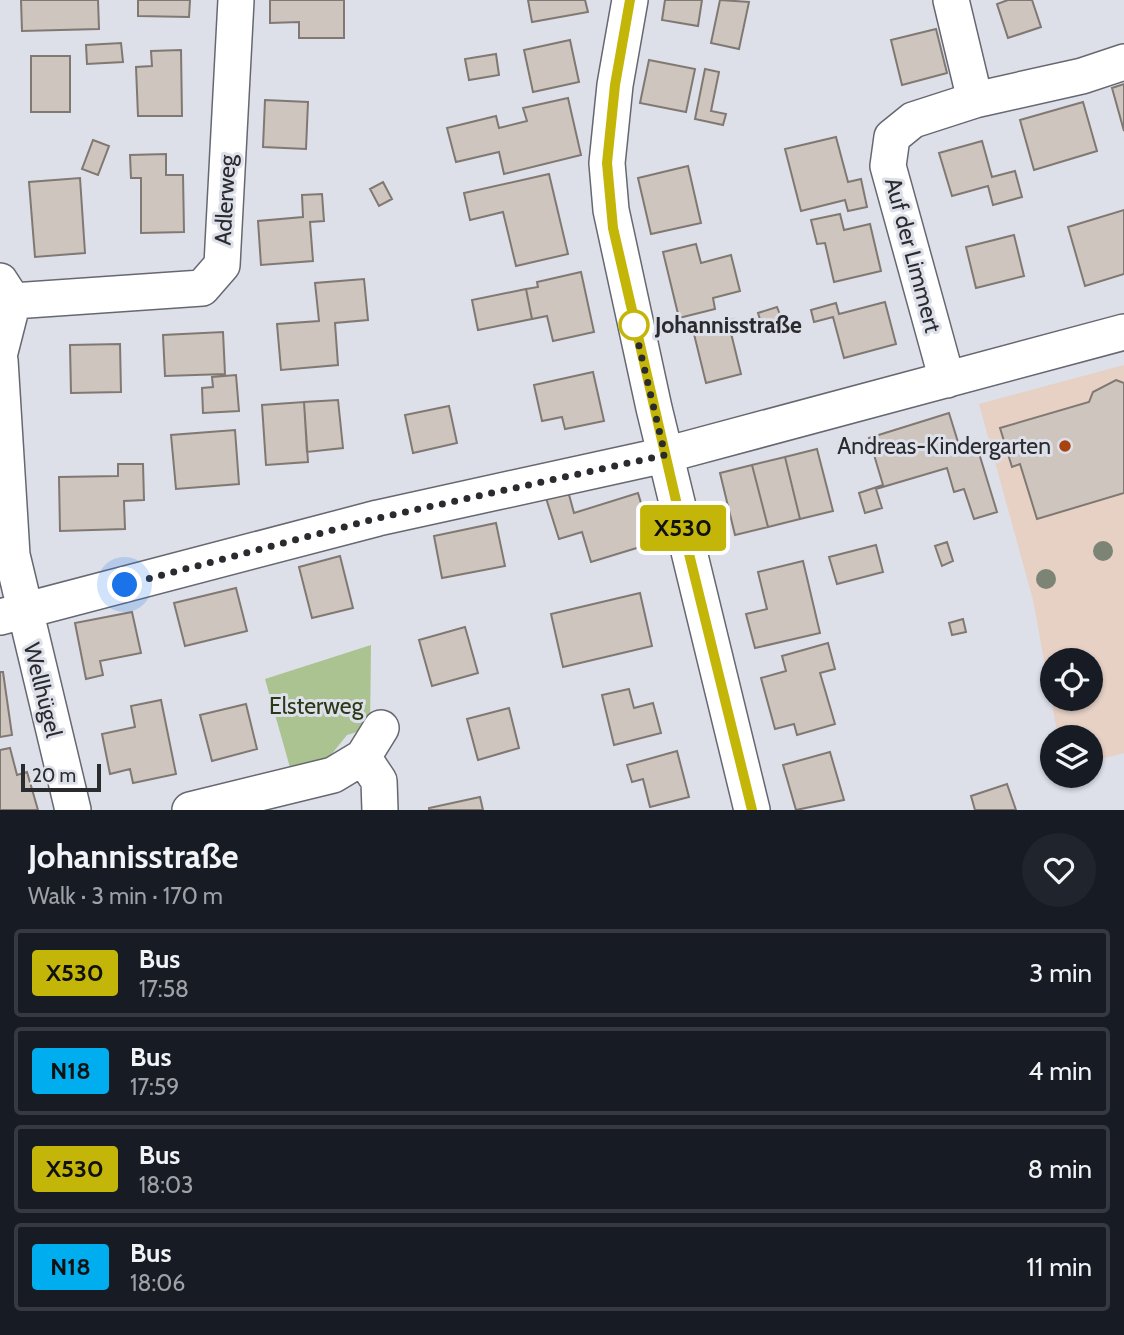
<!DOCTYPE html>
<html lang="en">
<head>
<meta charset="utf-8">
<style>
  body { margin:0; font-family:Cabin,sans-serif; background:#20242c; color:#f1f3f6; height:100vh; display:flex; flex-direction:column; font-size:26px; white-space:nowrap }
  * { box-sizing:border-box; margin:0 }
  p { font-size:23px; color:#9ea1a6 }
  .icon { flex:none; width:38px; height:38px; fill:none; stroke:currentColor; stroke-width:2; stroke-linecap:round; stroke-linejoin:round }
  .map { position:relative; height:810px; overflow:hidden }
  .sheet { display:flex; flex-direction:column; background:#171b24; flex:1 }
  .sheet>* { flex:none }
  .badge { padding:0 14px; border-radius:5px; font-size:24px; line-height:46px }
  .controls { position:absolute; left:1040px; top:648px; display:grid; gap:14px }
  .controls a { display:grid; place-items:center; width:63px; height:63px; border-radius:50%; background:#171b24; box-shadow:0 2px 5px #0004; font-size:35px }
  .scale { position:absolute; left:21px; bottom:18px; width:80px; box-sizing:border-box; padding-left:7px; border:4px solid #2a2b2f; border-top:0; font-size:19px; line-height:24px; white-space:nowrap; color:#2a2b2f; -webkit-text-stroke:5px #dddfe9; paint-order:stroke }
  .you { position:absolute; width:35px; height:35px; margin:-18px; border:5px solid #fff; border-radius:50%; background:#1a73e8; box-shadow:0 0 0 10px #1a73e833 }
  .map>.badge { position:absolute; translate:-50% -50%; box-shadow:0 0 0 4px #fff }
  .round { display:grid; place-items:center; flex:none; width:74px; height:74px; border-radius:37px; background:#20242c }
  .overview { display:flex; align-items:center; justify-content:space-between; height:119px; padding:0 28px }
  h1 { font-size:33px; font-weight:700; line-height:52px }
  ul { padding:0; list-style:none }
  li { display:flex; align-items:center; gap:21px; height:88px; margin:0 14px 10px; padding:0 14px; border:4px solid #363941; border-radius:7px }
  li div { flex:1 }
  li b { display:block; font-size:26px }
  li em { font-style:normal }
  li .badge { min-width:77px; font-weight:700; text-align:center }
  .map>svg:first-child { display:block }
</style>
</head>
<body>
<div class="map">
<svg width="1124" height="810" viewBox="0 0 1124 810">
  <rect width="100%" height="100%" fill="#dddfe9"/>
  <path fill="#e7d1c5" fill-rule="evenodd" d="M 1124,365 L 1124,753 L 1090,762 L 1090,737 L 1058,737 L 1033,600 L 979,404 ZM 1052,660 L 1090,660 L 1090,698 L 1052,698 Z"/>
  <path fill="#abc390" d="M 371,645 L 370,728 L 347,735 L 326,761 L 291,771 L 265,679 Z"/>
  <path fill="#cdc5be" stroke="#807872" stroke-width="2" d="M 21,0 L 98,0 L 99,29 L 22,31 Z
    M 138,0 L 190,0 L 189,17 L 138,16 Z
    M 270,0 L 344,0 L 344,38 L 299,38 L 299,22 L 270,23 Z
    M 528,0 L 585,0 L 588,12 L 532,22 Z
    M 665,0 L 702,0 L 698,26 L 662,20 Z
    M 720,0 L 749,2 L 739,49 L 711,43 Z
    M 1008,0 L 1032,0 L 1041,27 L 1008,38 L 997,4 Z
    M 936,29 L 947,73 L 902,85 L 891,40 Z
    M 570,40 L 579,82 L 533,92 L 524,50 Z
    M 121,43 L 123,62 L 87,64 L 86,45 Z
    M 181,50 L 182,116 L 138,116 L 136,67 L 152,66 L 151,51 Z
    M 496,54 L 499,75 L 469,80 L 465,59 Z
    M 31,56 L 70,56 L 70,112 L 31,112 Z
    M 649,60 L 695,69 L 686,112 L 640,103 Z
    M 705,69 L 719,72 L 711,111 L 726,114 L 723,125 L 695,119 Z
    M 1124,84 L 1124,131 L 1112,88 Z
    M 568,98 L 581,155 L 504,174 L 499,152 L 456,162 L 447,128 L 496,116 L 499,128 L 527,121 L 523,108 Z
    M 265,100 L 308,102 L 306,149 L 263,147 Z
    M 1083,102 L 1097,151 L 1034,170 L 1020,120 Z
    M 836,137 L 848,182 L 861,179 L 867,207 L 848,211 L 845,200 L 801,211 L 785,149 Z
    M 93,140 L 109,146 L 98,175 L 82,169 Z
    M 982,141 L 992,177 L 1015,171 L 1022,197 L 993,205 L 988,186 L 952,196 L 939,153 Z
    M 166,154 L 166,175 L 183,175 L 184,232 L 141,233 L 141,178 L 131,178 L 130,155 Z
    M 688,166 L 701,223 L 651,234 L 638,178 Z
    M 549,174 L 568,254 L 516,266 L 503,212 L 470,220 L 464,193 Z
    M 80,178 L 85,253 L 35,257 L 29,182 Z
    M 383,182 L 392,199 L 379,206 L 370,189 Z
    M 322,194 L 324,221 L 310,222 L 313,261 L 261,265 L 258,221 L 303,217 L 302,195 Z
    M 1124,210 L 1124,274 L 1085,286 L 1068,227 Z
    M 840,214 L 844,230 L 870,224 L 881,271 L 834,282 L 825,243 L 817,244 L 811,220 Z
    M 1014,235 L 1024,276 L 976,288 L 966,247 Z
    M 696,244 L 701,263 L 731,255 L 740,291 L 713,298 L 715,309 L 679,318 L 663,252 Z
    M 581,272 L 594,332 L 553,341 L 547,316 L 532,319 L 526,289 L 538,287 L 537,282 Z
    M 364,279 L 368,320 L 335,323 L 338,365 L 281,370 L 277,324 L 319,321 L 315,283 Z
    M 526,289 L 532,319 L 478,330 L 472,300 Z
    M 885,302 L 896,344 L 844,358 L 833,317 L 814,322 L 811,310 L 836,303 L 839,314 Z
    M 777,307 L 782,320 L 762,326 L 758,313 Z
    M 734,319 L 737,332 L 731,333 L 741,374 L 706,383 L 693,330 Z
    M 223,332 L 225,374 L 165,376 L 163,335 Z
    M 120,344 L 121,392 L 71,393 L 70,345 Z
    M 593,372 L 604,421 L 565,429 L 562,417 L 542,421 L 534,385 Z
    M 236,375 L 239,411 L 203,413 L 202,388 L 213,387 L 212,377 Z
    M 1116,380 L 1124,383 L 1124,493 L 1037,519 L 1020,464 L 1012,467 L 1000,428 L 1089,402 L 1093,392 Z
    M 338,400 L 343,448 L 307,452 L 304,402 Z
    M 304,402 L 308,462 L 266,465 L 262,405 Z
    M 449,406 L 457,443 L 413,453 L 405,415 Z
    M 949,413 L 962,455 L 978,450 L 997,512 L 974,519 L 964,489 L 954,492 L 947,468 L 876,489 L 882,508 L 865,513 L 859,493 L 883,485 L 869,438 Z
    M 235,430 L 239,484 L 176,489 L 171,435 Z
    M 817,449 L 833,511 L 800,519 L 785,457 Z
    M 785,457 L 800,519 L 768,527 L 752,465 Z
    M 118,464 L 143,464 L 144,500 L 124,501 L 125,529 L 60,531 L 59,477 L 118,476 Z
    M 752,465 L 768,527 L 735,535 L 720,473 Z
    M 568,491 L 574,513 L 638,493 L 653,543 L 591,562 L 582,532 L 559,539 L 546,498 Z
    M 496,523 L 505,566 L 442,578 L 434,536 Z
    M 947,542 L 953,561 L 942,566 L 935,546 Z
    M 876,545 L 883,572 L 837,584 L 829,557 Z
    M 340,556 L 353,608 L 312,618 L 299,567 Z
    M 803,561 L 820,633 L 755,648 L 746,614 L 767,609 L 758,572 Z
    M 236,588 L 247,631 L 185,646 L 174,603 Z
    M 640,593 L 652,646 L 563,667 L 551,614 Z
    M 132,612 L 141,653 L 100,661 L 103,675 L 86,679 L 75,623 Z
    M 963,619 L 966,632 L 952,635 L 949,623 Z
    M 465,627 L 478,673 L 432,686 L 419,640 Z
    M 828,643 L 835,669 L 820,673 L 835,724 L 797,735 L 794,724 L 775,729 L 761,678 L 786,671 L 782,656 Z
    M 0,672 L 3,672 L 12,735 L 0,737 Z
    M 629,689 L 634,708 L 653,703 L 661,733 L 614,745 L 602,695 Z
    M 161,700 L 176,774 L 133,783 L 130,769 L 110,774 L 102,734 L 135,727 L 131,706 Z
    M 246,704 L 257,749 L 212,761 L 200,715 Z
    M 509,708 L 519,748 L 478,760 L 467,719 Z
    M 10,748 L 17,775 L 27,772 L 38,810 L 0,810 L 0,750 Z
    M 677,751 L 689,797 L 650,807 L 643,779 L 632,782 L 627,765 Z
    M 830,752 L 844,800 L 796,810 L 783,765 Z
    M 1007,784 L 1016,810 L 975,810 L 971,796 Z
    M 480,797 L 483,810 L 429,810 L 429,808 Z"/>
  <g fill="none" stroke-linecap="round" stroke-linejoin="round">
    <g stroke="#666871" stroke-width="38">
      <path id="minor" d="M 630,0 L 615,85 L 607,163 L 611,210 L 654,408 L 752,810
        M 951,0 L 975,100
        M 0,281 L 13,301 L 0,352
        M 13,301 L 202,288 L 222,265 L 236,0
        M 0,360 L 12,555 L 73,810
        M 947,380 L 888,166 L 892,137 L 913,120 L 975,100 L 1082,76 L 1124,62
        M 0,617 L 378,518 L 665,455 L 1124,332
        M 190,810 L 333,775 L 363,757
        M 380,810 L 379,781 L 363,757 L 381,728"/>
    </g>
    <use href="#minor" stroke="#fff" stroke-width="35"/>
  </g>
  <g fill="#7b8475">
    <circle cx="1103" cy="551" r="10"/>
    <circle cx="1046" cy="579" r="10"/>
  </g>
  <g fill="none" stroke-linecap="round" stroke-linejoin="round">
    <g stroke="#fff" stroke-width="16">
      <path id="line" d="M 630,0 L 615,85 L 607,163 L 613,228 L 677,505 L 752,810"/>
    </g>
    <use href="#line" stroke="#c4b608" stroke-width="10"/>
    <path stroke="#2a2b2f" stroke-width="7" stroke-dasharray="0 12.6" d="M 125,585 L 378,518 L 665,455 L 634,325"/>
  </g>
  <circle fill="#fff" stroke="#c4b608" stroke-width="3.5" cx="634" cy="325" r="14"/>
  <circle fill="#a74310" stroke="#dddfe9" stroke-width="2.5" cx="1065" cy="446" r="7"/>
  <g text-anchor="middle" stroke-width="6" stroke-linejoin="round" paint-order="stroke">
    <g font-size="23" fill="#2a2b2f" stroke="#dddfe9">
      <text transform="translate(225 200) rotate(-87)" y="8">Adlerweg</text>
      <text transform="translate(913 255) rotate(75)" y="8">Auf der Limmert</text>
      <text transform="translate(43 690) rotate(76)" y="8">Wellhügel</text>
    </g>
    <g font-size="23" font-weight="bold" fill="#2a2b2f" stroke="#dddfe9" text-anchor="start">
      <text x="655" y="333">Johannisstraße</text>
    </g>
    <g font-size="23" fill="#2a2b2f" stroke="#dddfe9" text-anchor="end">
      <text x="1051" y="454">Andreas-Kindergarten</text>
    </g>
    <g font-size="23" fill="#2a3916" stroke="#dddfe9">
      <text x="316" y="714">Elsterweg</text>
    </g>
  </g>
</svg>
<div class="controls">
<a><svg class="icon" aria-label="locate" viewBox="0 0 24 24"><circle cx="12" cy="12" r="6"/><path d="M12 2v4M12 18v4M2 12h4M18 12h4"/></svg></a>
<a><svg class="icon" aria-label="layers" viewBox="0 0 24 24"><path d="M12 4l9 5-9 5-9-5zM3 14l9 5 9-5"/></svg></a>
</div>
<div class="scale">20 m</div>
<div class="you" style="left:125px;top:585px"></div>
<b class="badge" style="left:683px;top:528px;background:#c4b608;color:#111">X530</b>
</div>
<section class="sheet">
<div class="overview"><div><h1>Johannisstraße</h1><p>Walk · 3 min · 170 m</p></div><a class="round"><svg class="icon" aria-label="heart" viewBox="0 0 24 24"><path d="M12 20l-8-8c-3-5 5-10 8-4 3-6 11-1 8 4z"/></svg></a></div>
<ul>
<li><span class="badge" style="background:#c4b608;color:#111">X530</span><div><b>Bus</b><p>17:58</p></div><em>3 min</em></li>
<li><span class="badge" style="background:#00adef;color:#111">N18</span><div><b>Bus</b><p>17:59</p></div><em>4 min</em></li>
<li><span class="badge" style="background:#c4b608;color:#111">X530</span><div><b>Bus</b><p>18:03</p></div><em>8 min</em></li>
<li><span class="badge" style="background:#00adef;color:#111">N18</span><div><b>Bus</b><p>18:06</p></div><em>11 min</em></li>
</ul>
</section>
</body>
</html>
